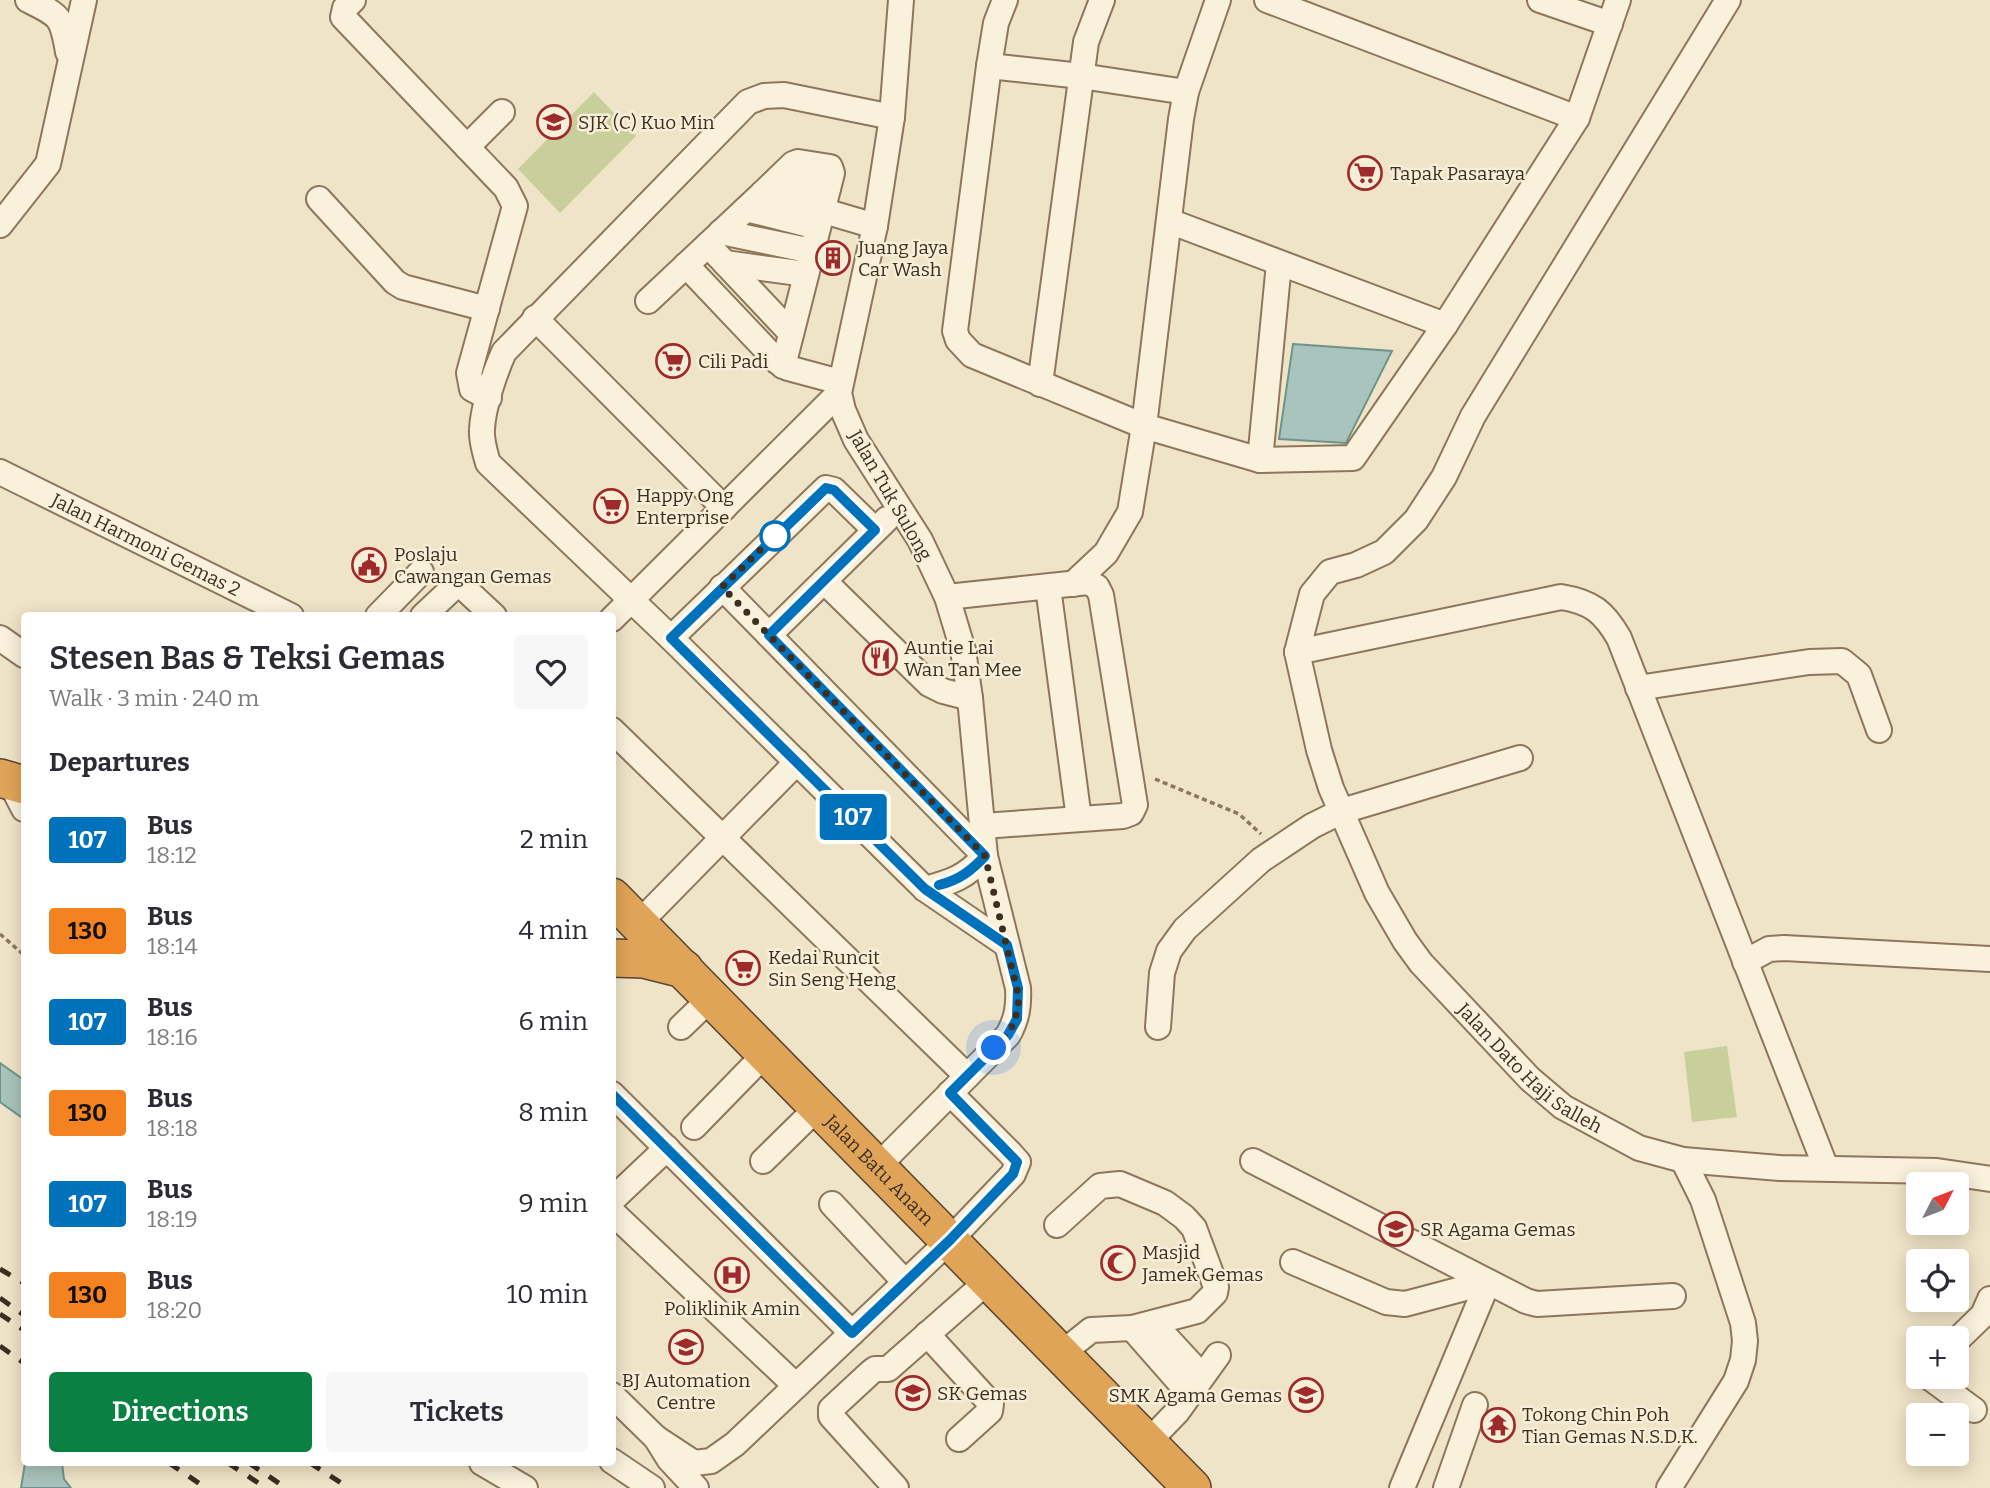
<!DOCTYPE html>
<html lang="en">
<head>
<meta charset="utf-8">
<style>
  body { margin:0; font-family:Bitter,serif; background:#f7f7f7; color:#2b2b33; height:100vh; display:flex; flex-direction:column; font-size:26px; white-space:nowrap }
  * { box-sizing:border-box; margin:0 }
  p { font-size:23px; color:#7c7c81 }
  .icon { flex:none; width:38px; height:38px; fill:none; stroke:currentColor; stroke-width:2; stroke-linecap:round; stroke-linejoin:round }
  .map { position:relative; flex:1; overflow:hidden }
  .sheet { position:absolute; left:21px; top:612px; width:595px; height:854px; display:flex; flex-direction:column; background:#fff; border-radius:7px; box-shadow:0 4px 18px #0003 }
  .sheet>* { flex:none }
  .badge { padding:0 14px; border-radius:5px; font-size:24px; line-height:46px }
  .needle { width:46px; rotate:48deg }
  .fabs { position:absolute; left:1906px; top:1172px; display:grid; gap:14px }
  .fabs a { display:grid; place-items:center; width:63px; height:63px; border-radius:7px; background:#fff; box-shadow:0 4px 18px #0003; font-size:35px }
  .you { position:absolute; width:35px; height:35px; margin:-18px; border:5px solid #fff; border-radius:50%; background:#1a73e8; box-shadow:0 0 0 10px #1a73e833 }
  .map>.badge { position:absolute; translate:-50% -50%; box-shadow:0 0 0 4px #fff }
  h2 { padding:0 28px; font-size:26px; line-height:63px }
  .round { display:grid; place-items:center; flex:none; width:74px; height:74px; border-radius:7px; background:#f7f7f7 }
  .head { display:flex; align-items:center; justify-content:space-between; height:119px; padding:0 28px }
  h1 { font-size:33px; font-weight:600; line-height:52px }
  .primary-button { display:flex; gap:14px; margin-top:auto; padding:14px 28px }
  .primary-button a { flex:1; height:80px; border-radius:7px; background:#0b8043; color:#fff; font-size:28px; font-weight:600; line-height:80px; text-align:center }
  .primary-button a+a { background:#f7f7f7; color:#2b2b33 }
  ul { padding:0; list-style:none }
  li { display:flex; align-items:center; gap:21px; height:91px; padding:0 28px }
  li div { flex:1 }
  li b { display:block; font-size:26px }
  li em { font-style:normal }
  li .badge { min-width:77px; font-weight:700; text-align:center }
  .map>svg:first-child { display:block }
</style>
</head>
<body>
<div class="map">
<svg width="1990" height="1488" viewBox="0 0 1990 1488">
  <rect width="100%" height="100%" fill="#f0e4c8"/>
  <path fill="#c9cf9b" d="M 594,92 L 636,136 L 560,213 L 518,169 Z
    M 1727,1046 L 1737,1117 L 1692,1122 L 1684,1052 Z"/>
  <path fill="#a9c4bc" stroke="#6f938a" stroke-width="2" d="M 1293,344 L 1392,351 L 1346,443 L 1279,439 Z
    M 0,1063 L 24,1080 L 24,1119 L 0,1102 Z
    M 25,1463 L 62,1463 L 64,1479 L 71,1488 L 21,1488 Z"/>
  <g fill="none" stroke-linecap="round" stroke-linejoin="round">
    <g stroke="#8d765c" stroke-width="28">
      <g id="minor">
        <path d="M 28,0 C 60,16 62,16 68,52"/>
        <path d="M 353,0 L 345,8 L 343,17 L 506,188 L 515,206 L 469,373 L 472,389 L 489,398"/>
        <path d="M 1005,0 L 996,23 L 989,66 L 955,331 L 958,340 L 972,355 L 1144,426 L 1260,460 L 1353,458 L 1445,325 L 1577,118 L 1618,0"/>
        <path d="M 1267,0 L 1577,118"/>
        <path d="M 1540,0 L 1610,24"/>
        <path id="s1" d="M 1728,0 L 1473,416 L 1444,477 L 1416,520 L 1384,552 L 1356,565 L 1330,572 L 1312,594 L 1297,652 L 1319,750 L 1331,788 L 1377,893 L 1405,941 L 1421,963 L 1530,1079 L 1563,1107 L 1639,1148 L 1683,1160 L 1780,1168 L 1937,1171 L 1990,1179"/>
        <path d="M 989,66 L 1081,76 L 1186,92"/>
        <path d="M 892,117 L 784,95 L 764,96 L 748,102 L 504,352 C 495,372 483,407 482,429 C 481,441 485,452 488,463 L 671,638 L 925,889 L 1007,945"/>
        <path d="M 467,147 L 502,112"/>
        <path d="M 781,176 L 828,188"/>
        <path d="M 763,193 L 793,164 L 798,162 L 830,167 L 832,173 L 783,366"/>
        <path d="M 319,199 L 395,282 L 403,287 L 487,309"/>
        <path d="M 746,209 L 818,227"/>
        <path d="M 1169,221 L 1445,325"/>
        <path d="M 0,225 L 48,164 L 84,0"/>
        <path d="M 721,232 L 812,251"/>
        <path d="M 708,245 L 791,333"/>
        <path d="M 725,263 L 806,274"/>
        <path d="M 686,265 L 778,362 L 788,368 L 840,382"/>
        <path d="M 648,301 L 763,193 L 875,226"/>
        <path d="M 535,318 L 724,508"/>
        <path d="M 1040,384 L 1086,42 L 1102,0"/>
        <path d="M 1260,460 L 1279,263"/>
        <path id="s2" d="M 0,472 L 291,616"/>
        <path d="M 824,581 L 929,684 L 943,691 L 970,698"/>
        <path d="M 1073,584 L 1106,553 L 1130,512 L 1144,426 L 1181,119 L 1186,92 L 1218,0"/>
        <path d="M 722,587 L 985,856"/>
        <path d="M 1048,587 L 1079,819"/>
        <path d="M 947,597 L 1088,582 L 1097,587 L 1101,595 L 1135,805 L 1131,813 L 1123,816 L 983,826"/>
        <path d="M 378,616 L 421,572"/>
        <path d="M 423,616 L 455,586 L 464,588 L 494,616"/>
        <path d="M 612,619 L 839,393"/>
        <path d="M 769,635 L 887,519"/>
        <path d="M 0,638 L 24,655"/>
        <path d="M 671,638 L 826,488 L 834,490 L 875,530"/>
        <path d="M 1297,652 L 1561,597 C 1592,602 1604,612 1619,638 L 1826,1168"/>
        <path d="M 1638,688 L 1809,662 L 1842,661 L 1859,675 L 1879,730"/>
        <path d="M 612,730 L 967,1076"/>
        <path d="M 9,780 L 24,809"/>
        <path d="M 925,889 C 952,882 966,877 985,856"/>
        <path d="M 639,923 L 797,762"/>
        <path d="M 1745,962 L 1769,949 L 1784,948 L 1990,959"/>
        <path d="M 681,1027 L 712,997"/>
        <path d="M 1158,1027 L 1162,973 L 1169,951 L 1185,929 L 1261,860 L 1312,826 L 1342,811 L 1520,758"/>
        <path d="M 612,1094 L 852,1333"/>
        <path d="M 694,1127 L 766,1053"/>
        <path d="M 763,1161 L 819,1106"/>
        <path d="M 1253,1161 L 1526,1301 L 1537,1304 L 1673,1296"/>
        <path d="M 878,1166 L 1008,1035 C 1017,1019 1019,1006 1018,988 L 985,856 L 970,698 L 963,650 L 947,597 L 920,540 L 856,440 L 843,410 L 839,393 L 875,226 L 892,117 L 901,0"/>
        <path d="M 612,1200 L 667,1148"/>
        <path d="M 832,1204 L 905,1282"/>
        <path d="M 612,1212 L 796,1386"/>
        <path d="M 1057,1225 L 1100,1186 L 1120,1184 L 1165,1203 L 1184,1217 L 1194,1228 L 1216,1287 L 1215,1293 L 1197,1311 L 1132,1328 L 1091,1330 L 1061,1354"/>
        <path d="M 1293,1262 L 1386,1302 L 1405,1304 L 1488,1282"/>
        <path d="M 1153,1323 L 1202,1376"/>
        <path d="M 1132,1328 L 1190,1394"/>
        <path d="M 927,1334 L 991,1404 L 990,1411 L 959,1439"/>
        <path d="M 1956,1341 L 1983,1315 L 1990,1299"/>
        <path d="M 1929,1377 L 1974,1410"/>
        <path d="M 612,1395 L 656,1438 L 669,1459 L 696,1488"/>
        <path d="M 656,1438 L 694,1463 L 711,1461 L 735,1444 L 950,1240 L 1013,1174 L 1018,1162 L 1010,1153 L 950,1093"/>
        <path d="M 1148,1442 L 1177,1412 L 1218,1355"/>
        <path d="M 612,1461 L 652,1488"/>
        <path d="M 482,1463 L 525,1488"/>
        <path d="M 896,1488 L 831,1416 L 831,1409 L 871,1372 L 875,1369 L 888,1369 L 989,1280"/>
        <path d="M 1402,1488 L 1488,1282"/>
        <path d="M 1446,1488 L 1475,1405"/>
        <path d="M 1669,1488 L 1736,1381 L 1743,1360 L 1745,1341 L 1743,1323 L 1703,1200 L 1683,1160"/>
      </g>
    </g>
    <g stroke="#5b4430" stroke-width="40">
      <g id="highway">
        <path d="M 0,778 L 24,785"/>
        <path id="s3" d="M 612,897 L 1192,1488"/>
        <path d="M 612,958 L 644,959 L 684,969"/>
      </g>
    </g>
    <path stroke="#8d765c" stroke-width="3.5" stroke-dasharray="5 3.5" stroke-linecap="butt" d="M 1155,779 L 1239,814 L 1261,834
      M 0,934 L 24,955"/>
    <use href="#minor" stroke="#faf1dc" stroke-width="24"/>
    <use href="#highway" stroke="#e0a458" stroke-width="37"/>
    <path stroke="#3d2e20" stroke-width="5" stroke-dasharray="12 12" stroke-linecap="butt" d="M 0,1269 L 24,1283
      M 0,1298 L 24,1315
      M 0,1314 L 24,1330
      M 0,1346 L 24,1363
      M 169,1463 L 206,1488
      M 228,1463 L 266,1488
      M 249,1463 L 286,1488
      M 310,1463 L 349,1488"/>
  </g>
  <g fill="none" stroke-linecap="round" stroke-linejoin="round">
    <g stroke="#fff" stroke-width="16">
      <path id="line" d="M 612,1094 L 852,1333 L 950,1240 L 1013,1174 L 1017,1162 L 950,1093 L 1008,1035 L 1017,1019 L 1018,988 L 1007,945 L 925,889 L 671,638 L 826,488 L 834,490 L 875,530 L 769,635 L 985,856 C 971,871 959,880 939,885"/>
    </g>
    <use href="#line" stroke="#0072bc" stroke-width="10"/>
    <path stroke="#3d2e20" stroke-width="7" stroke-dasharray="0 12.6" d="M 775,536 L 781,530 L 722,587 L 985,856 L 1019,998 C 1016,1023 1012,1031 994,1048"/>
  </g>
  <defs>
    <g id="school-ring" transform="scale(1.75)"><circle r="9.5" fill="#f7eed8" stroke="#9e2a2b" stroke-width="1.5"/><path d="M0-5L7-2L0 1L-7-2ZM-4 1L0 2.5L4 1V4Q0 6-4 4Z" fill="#9e2a2b"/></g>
    <g id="supermarket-ring" transform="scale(1.75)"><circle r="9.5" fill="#f7eed8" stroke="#9e2a2b" stroke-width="1.5"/><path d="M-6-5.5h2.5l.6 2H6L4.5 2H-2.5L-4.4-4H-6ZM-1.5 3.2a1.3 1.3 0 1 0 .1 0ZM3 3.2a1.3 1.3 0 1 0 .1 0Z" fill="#9e2a2b"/></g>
    <g id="building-ring" transform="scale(1.75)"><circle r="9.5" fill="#f7eed8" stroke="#9e2a2b" stroke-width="1.5"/><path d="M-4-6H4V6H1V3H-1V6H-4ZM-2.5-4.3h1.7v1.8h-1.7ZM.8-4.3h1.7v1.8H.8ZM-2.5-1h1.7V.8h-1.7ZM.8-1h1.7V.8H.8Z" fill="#9e2a2b"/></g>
    <g id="civic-ring" transform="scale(1.75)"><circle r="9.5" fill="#f7eed8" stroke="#9e2a2b" stroke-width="1.5"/><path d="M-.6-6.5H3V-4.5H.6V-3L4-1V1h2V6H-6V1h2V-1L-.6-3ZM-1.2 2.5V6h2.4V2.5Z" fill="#9e2a2b"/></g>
    <g id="restaurant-ring" transform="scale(1.75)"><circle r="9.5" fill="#f7eed8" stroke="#9e2a2b" stroke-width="1.5"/><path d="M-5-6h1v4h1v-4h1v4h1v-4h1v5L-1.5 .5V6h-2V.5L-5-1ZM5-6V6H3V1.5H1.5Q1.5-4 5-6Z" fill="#9e2a2b"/></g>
    <g id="mosque-ring" transform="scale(1.75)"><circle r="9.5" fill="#f7eed8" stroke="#9e2a2b" stroke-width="1.5"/><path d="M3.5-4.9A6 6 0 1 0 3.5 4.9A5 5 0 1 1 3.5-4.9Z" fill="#9e2a2b"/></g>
    <g id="hospital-ring" transform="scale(1.75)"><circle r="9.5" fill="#f7eed8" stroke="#9e2a2b" stroke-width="1.5"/><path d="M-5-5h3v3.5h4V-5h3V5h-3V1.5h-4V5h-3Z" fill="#9e2a2b"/></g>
    <g id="university-ring" transform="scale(1.75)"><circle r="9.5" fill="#f7eed8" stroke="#9e2a2b" stroke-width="1.5"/><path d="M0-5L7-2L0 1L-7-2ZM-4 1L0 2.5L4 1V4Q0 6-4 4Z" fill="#9e2a2b"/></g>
    <g id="temple-ring" transform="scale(1.75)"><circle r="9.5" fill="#f7eed8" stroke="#9e2a2b" stroke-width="1.5"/><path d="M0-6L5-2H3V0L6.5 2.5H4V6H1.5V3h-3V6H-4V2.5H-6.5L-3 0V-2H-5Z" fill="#9e2a2b"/></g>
  </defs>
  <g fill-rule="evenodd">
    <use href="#school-ring" x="554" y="122"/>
    <use href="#supermarket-ring" x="1365" y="173"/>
    <use href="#building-ring" x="833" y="258"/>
    <use href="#supermarket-ring" x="673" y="361"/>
    <use href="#supermarket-ring" x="611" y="506"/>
    <use href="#civic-ring" x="369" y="565"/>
    <use href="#restaurant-ring" x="880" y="658"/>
    <use href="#supermarket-ring" x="743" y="968"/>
    <use href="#school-ring" x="1396" y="1229"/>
    <use href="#mosque-ring" x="1118" y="1263"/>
    <use href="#hospital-ring" x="732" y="1275"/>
    <use href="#university-ring" x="686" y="1347"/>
    <use href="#school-ring" x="913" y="1393"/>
    <use href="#school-ring" x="1306" y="1395"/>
    <use href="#temple-ring" x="1498" y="1425"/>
  </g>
  <circle fill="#fff" stroke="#0072bc" stroke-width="3.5" cx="775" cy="536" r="14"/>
  <g text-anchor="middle" stroke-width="5" stroke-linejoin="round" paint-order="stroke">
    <g font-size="19" fill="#3d2e20" stroke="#f7eed8" text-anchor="start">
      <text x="578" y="129">SJK (C) Kuo Min</text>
      <text x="1390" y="180">Tapak Pasaraya</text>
      <text x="858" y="254">Juang Jaya<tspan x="858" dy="22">Car Wash</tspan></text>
      <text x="698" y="368">Cili Padi</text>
      <text x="636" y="502">Happy Ong<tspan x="636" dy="22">Enterprise</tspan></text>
      <text x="394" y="561">Poslaju<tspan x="394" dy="22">Cawangan Gemas</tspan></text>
      <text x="904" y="654">Auntie Lai<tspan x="904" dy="22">Wan Tan Mee</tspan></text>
      <text x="768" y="964">Kedai Runcit<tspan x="768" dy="22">Sin Seng Heng</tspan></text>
      <text x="1420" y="1236">SR Agama Gemas</text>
      <text x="1142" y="1259">Masjid<tspan x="1142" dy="22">Jamek Gemas</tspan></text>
      <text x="732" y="1315" text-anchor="middle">Poliklinik Amin</text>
      <text x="686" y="1387" text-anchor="middle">BJ Automation<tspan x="686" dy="22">Centre</tspan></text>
      <text x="937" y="1400">SK Gemas</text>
      <text x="1282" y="1402" text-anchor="end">SMK Agama Gemas</text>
      <text x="1522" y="1421">Tokong Chin Poh<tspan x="1522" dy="22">Tian Gemas N.S.D.K.</tspan></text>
    </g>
    <g font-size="19" fill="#3d2e20" stroke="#f7eed8">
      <text transform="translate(891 495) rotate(60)" y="7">Jalan Tuk Sulong</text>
      <text dy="7" stroke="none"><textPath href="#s2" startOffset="163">Jalan Harmoni Gemas 2</textPath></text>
      <text dy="7" stroke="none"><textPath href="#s1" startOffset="1288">Jalan Dato Haji Salleh</textPath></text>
      <text dy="7" stroke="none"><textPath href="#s3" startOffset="382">Jalan Batu Anam</textPath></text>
    </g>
  </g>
</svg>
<div class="fabs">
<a><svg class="needle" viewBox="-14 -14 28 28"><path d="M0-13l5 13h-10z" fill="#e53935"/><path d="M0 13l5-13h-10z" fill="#7c7c81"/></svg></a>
<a><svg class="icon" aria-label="locate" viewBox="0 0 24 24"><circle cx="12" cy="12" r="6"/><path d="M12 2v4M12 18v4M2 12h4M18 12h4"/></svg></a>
<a>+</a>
<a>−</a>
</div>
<div class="you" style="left:994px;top:1048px"></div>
<b class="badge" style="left:853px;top:817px;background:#0072bc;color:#fff">107</b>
<section class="sheet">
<div class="head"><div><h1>Stesen Bas &amp; Teksi Gemas</h1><p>Walk · 3 min · 240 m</p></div><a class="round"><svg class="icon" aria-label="heart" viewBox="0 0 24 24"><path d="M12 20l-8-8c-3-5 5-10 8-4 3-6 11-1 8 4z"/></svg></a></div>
<h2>Departures</h2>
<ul>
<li><span class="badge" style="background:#0072bc;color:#fff">107</span><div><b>Bus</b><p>18:12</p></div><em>2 min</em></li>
<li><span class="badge" style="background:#f58220;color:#111">130</span><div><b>Bus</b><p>18:14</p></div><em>4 min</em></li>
<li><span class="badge" style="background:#0072bc;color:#fff">107</span><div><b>Bus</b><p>18:16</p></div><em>6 min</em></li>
<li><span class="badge" style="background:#f58220;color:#111">130</span><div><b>Bus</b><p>18:18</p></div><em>8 min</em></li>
<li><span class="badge" style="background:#0072bc;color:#fff">107</span><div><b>Bus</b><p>18:19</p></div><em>9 min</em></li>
<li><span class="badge" style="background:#f58220;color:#111">130</span><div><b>Bus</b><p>18:20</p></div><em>10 min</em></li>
</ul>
<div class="primary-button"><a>Directions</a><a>Tickets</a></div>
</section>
</div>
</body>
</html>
